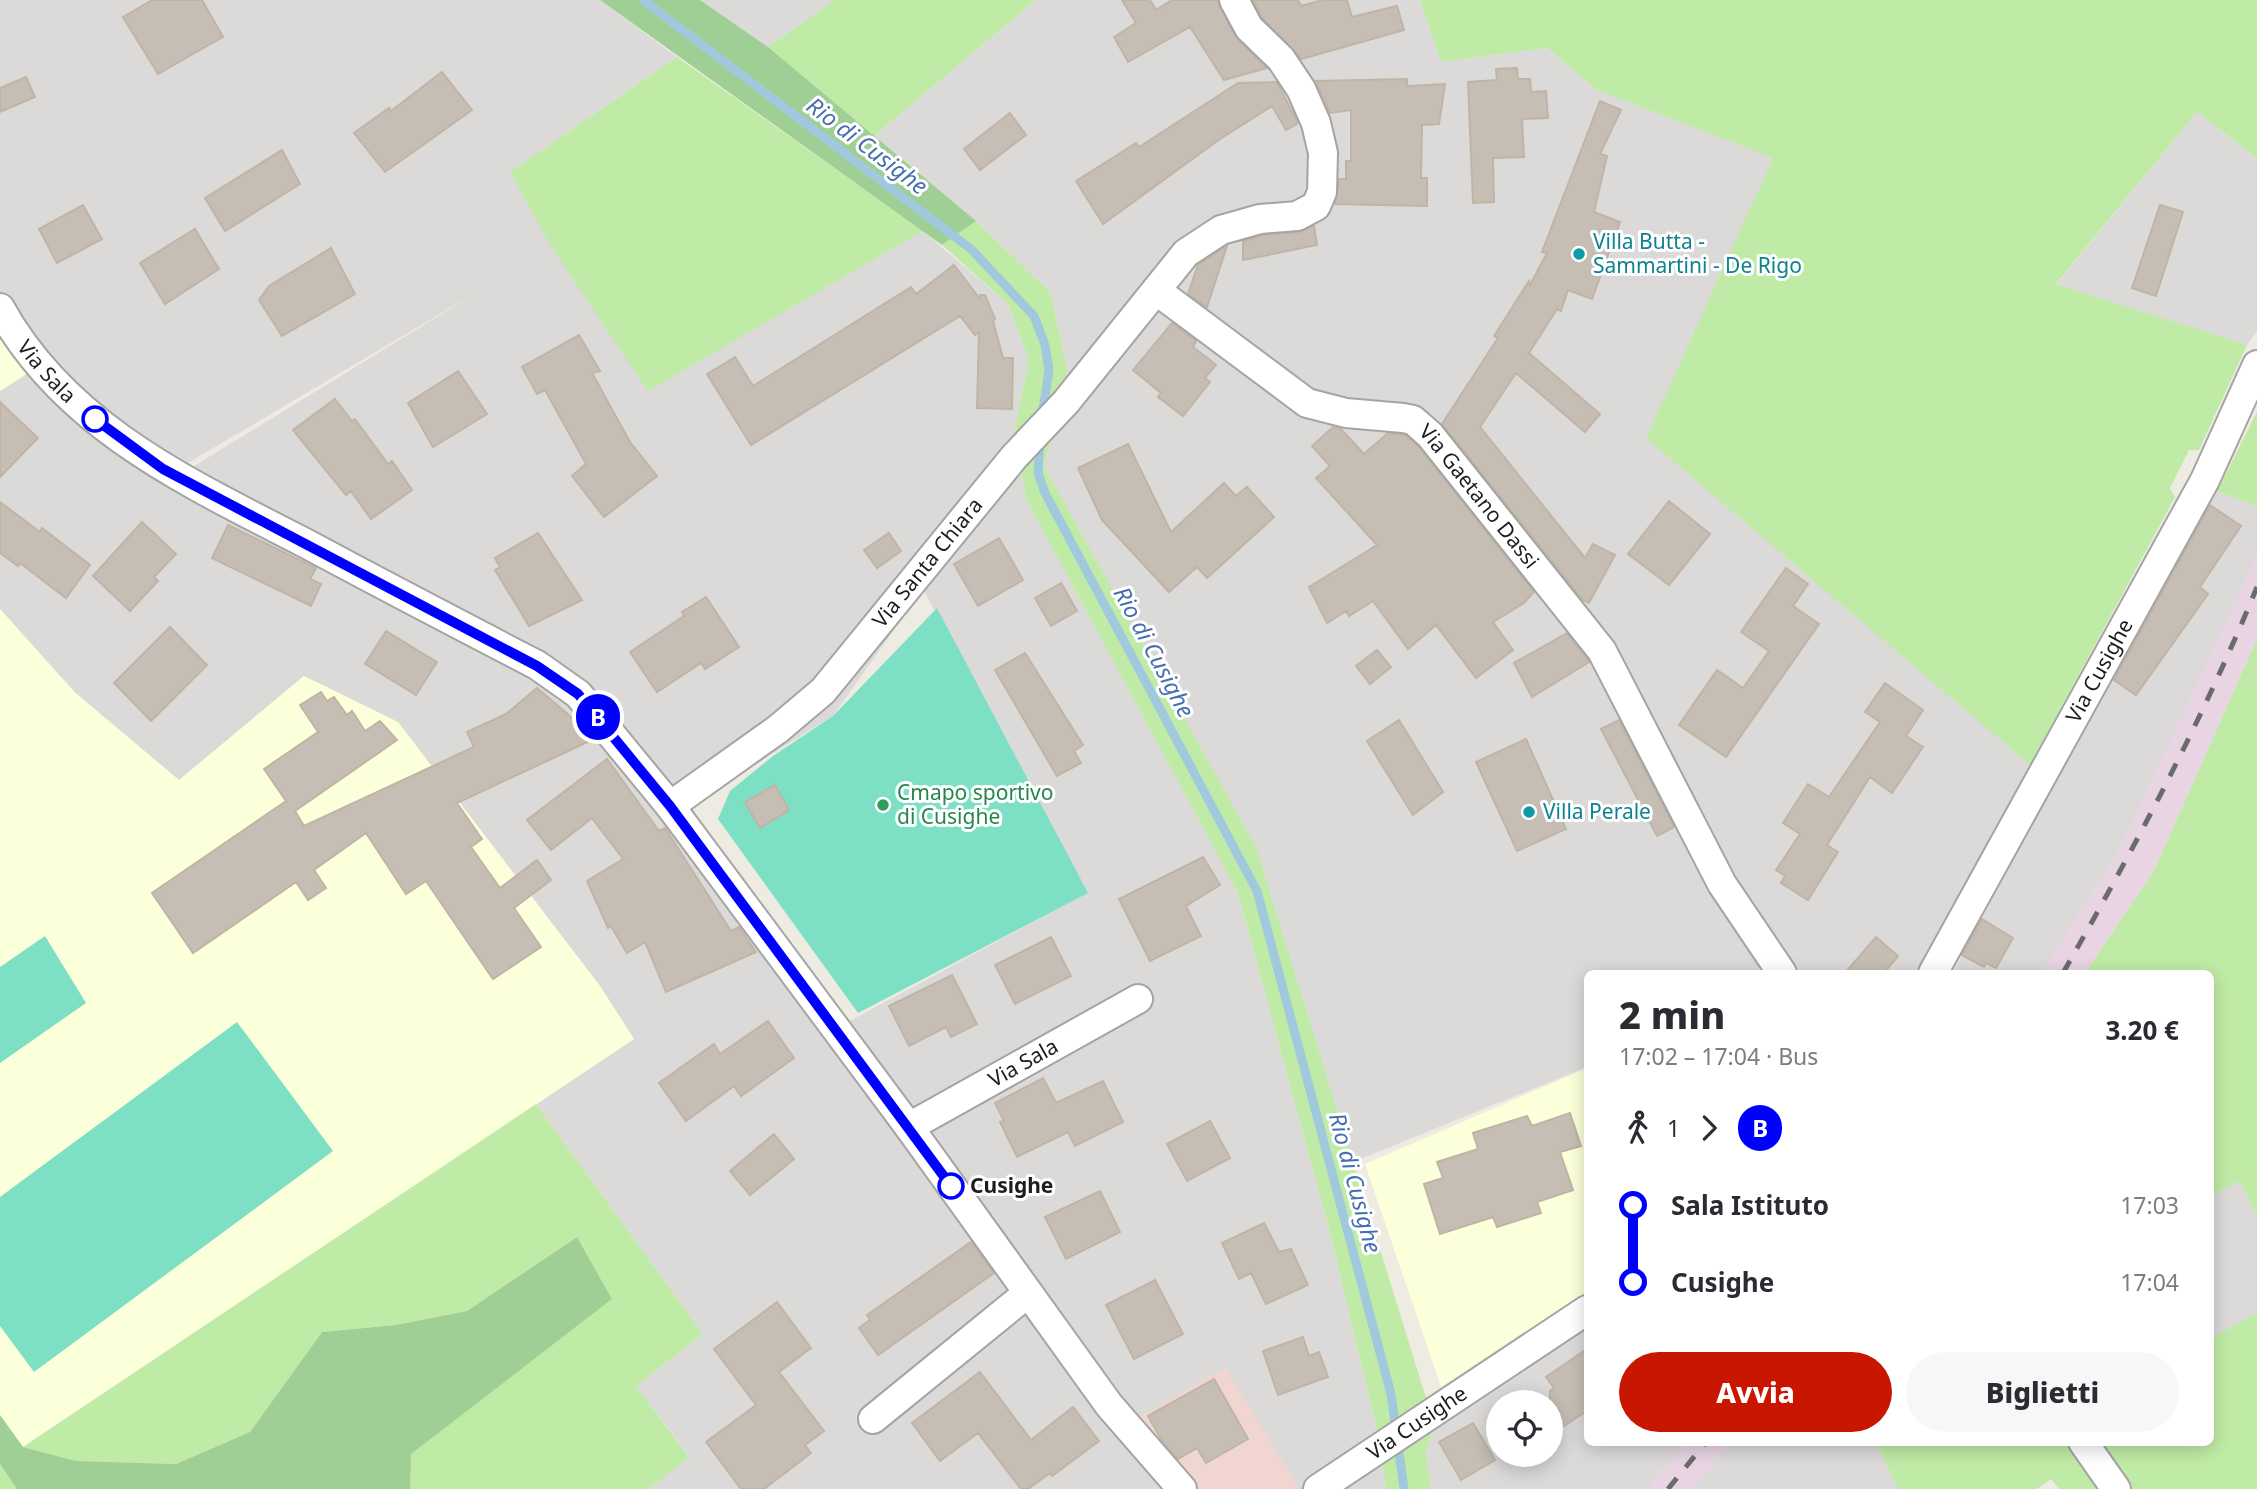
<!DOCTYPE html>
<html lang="it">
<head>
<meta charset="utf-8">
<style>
  body { margin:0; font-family:"Noto Sans",sans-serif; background:#f7f7f7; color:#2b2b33; height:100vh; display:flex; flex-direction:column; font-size:26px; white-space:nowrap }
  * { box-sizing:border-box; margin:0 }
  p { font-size:23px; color:#7c7c81 }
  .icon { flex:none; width:38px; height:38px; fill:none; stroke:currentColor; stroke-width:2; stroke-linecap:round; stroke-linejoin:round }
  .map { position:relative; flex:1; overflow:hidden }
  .panel { position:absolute; left:1584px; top:970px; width:630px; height:476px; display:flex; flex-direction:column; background:#fff; border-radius:10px; box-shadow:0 4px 18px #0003 }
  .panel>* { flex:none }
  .badge { padding:0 14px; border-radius:23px; font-size:24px; line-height:46px }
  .tools { position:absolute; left:1486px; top:1390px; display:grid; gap:14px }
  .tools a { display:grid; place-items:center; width:77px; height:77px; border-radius:50%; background:#fff; box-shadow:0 4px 18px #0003; font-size:35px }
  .map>.badge { position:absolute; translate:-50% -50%; box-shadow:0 0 0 4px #fff }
  .legs { display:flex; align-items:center; gap:10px; height:77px; padding:0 35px; font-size:23px }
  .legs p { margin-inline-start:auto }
  .summary { display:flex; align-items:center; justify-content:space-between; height:119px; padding:0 35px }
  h1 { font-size:38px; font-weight:800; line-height:52px }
  .cta { display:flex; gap:14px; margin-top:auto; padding:14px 35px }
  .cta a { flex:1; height:80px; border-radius:42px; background:#c91600; color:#fff; font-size:28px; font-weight:800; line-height:80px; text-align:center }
  .cta a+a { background:#f7f7f7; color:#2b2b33 }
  ul { padding:0 35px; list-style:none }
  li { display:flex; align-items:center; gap:24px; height:77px; font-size:26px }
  li i { display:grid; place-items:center; width:10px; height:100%; margin:0 9px; background:currentColor }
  li i::after { content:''; width:18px; height:18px; margin:-9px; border:5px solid; border-radius:50%; background:#fff }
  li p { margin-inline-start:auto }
  li:first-child i { background:linear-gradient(#0000 50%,currentColor 0) }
  li:last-child i { background:linear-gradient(currentColor 50%,#0000 0) }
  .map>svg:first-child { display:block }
</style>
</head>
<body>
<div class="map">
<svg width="2257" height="1489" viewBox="0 0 2257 1489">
  <rect width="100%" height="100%" fill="#eeece2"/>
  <path fill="#dbdad9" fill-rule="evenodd" d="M 0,0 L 600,0 L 677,57 L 510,172 L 648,390 L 923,231 L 1008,304 L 1029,360 L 1014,433 L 1026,499 L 1238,893 L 1330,1233 L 1379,1438 L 1386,1489 L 1299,1489 L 1225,1369 L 1191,1489 L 649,1489 L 689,1456 L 636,1386 L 703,1334 L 536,1104 L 634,1039 L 600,986 L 398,722 L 304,676 L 180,781 L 75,692 L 0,609 L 0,391 L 32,370 L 0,324 ZM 484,288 L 163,485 L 158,481 L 159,480 ZM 923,589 L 1087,893 L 833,1030 L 684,809 L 833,716 Z
    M 700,0 L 835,0 L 768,47 Z
    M 1036,0 L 1420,0 L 1441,62 L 1547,48 L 1597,90 L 1774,158 L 1647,438 L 2052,781 L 2217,491 L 2257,506 L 2257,554 L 2243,587 L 2119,851 L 2042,973 L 1953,973 L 2048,792 L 1930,973 L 1587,973 L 1587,1067 L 1353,1162 L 1256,848 L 1044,466 L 1068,373 L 1050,292 L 976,221 L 874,136 Z
    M 2197,112 L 2257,158 L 2257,331 L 2247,345 L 2056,285 Z
    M 2240,1181 L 2257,1216 L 2257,1313 L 2210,1339 L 2210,1196 Z
    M 1587,1322 L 1587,1442 L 1685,1442 L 1648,1489 L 1431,1489 L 1426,1453 L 1434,1424 ZM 1498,1402 L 1550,1402 L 1550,1454 L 1498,1454 Z
    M 1730,1442 L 1876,1442 L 1898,1489 L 1692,1489 Z"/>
  <path fill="#f0d5d0" d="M 1225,1368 L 1299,1489 L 1191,1489 L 1132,1421 Z"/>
  <path fill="#e8d4e2" d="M 2257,554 L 2257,639 L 2154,871 L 2085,973 L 2042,973 L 2119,851 Z
    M 1685,1442 L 1730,1442 L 1692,1489 L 1648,1489 Z"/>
  <path fill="#fbffda" d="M 0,324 L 33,370 L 0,391 Z
    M 0,609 L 75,693 L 179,780 L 304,676 L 398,722 L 600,986 L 634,1039 L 23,1447 L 0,1415 Z
    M 1587,1068 L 1587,1291 L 1441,1387 L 1365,1164 Z"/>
  <path fill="#c0eba6" d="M 835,0 L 1036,0 L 874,136 L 768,47 Z
    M 1420,0 L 2257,0 L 2257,158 L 2197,112 L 2056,284 L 2247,345 L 2199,450 L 2189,450 L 2170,488 L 2175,497 L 2030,765 L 1646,438 L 1773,158 L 1597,90 L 1547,48 L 1441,62 Z
    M 677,57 L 923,231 L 648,391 L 552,248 L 510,172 Z
    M 976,221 L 1050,292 L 1068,373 L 1044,466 L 1256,847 L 1434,1424 L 1426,1453 L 1431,1489 L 1386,1489 L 1379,1438 L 1330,1233 L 1238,893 L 1026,499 L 1014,433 L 1029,360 L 1008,304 L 942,245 Z
    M 2257,412 L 2257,506 L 2217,491 Z
    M 2257,639 L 2257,1216 L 2240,1181 L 2210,1196 L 2210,973 L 2085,973 L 2154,871 Z
    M 536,1104 L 703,1334 L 636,1386 L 689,1457 L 649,1489 L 410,1489 L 410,1454 L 612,1299 L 577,1237 L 467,1311 L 396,1325 L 322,1332 L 250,1432 L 176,1464 L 76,1461 L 23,1447 Z
    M 2257,1313 L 2257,1489 L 2129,1489 L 2095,1442 L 2210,1442 L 2210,1339 Z
    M 1876,1442 L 2073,1442 L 2104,1489 L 2059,1489 L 2051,1479 L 2037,1489 L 1898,1489 Z
    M 0,1464 L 17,1489 L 0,1489 Z"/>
  <path fill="#a0cf95" d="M 600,0 L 700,0 L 768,47 L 976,221 L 942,245 Z
    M 577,1237 L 612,1299 L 411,1454 L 410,1489 L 17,1489 L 0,1464 L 0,1415 L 23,1447 L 76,1461 L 176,1464 L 250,1432 L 322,1332 L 396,1325 L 467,1311 Z"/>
  <path fill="#7de0c5" d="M 937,608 L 1088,893 L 858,1013 L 718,819 L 730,791 L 773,756 L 833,716 Z
    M 45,936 L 86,1003 L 0,1063 L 0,967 Z
    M 237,1022 L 333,1151 L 34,1372 L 0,1326 L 0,1197 Z"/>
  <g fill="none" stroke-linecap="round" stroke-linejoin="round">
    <path stroke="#a1c9de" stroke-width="9" d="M 643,0 L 971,249 L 1034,316 L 1045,345 L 1049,370 L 1042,417
      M 1040,441 L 1038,473 L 1045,493 L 1257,891 L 1391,1394 L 1404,1489"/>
  </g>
  <path fill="#c6beb5" stroke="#c0b4a4" stroke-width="2" d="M 152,0 L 202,0 L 223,37 L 158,74 L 123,17 Z
    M 1122,0 L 1150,0 L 1156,10 L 1172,0 L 1217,0 L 1235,36 L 1267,68 L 1224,80 L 1190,27 L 1128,62 L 1114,37 L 1136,23 Z
    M 1253,0 L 1298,0 L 1301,6 L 1322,0 L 1347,0 L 1352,17 L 1397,6 L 1404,30 L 1301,59 L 1262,18 Z
    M 1517,68 L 1518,79 L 1530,79 L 1531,92 L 1546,91 L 1548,118 L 1522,119 L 1524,157 L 1493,158 L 1494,202 L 1473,203 L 1468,82 L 1497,80 L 1496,69 Z
    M 442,72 L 472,110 L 385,172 L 354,133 L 389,108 L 391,111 Z
    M 26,77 L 35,97 L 0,112 L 0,88 Z
    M 1407,79 L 1407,86 L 1445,84 L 1439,124 L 1422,125 L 1421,178 L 1427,178 L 1427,206 L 1335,204 L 1339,179 L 1346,179 L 1346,161 L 1351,161 L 1351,110 L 1330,113 L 1316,81 Z
    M 1277,82 L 1298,123 L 1286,130 L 1272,106 L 1220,139 L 1103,224 L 1076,181 L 1136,143 L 1139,147 L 1238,83 Z
    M 1600,101 L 1621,110 L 1600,154 L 1607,156 L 1594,212 L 1620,222 L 1592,299 L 1568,290 L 1561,311 L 1557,309 L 1529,353 L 1600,414 L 1585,432 L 1516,373 L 1480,427 L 1585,558 L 1593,544 L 1615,555 L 1589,603 L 1583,600 L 1442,424 L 1498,338 L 1494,336 L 1529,281 L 1530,285 L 1547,253 L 1542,252 Z
    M 1010,113 L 1026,135 L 980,170 L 964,149 Z
    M 282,150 L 300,184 L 225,231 L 205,198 Z
    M 83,205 L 102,239 L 57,263 L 39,229 Z
    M 2160,205 L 2183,212 L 2156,296 L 2132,288 Z
    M 1314,226 L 1317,245 L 1243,260 L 1243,241 L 1263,235 L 1299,232 Z
    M 195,229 L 219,269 L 165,304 L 140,263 Z
    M 1227,246 L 1207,307 L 1188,294 L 1198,265 Z
    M 331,248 L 355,294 L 282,336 L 259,300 L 269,286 Z
    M 954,265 L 980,299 L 980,295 L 985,295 L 995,319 L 993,321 L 1003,358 L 1013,358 L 1012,409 L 977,408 L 979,332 L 975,335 L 960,316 L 751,445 L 707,374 L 735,357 L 753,386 L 911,287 L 916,294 Z
    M 1172,323 L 1196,341 L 1193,347 L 1216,365 L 1205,378 L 1210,382 L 1183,416 L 1158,397 L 1161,393 L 1133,370 Z
    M 579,335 L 600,371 L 592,373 L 630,442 L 657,476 L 604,517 L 572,476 L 586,464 L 545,390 L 537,394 L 522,367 Z
    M 458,371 L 487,414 L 433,447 L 408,403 Z
    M 335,399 L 352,421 L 355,419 L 388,464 L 392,461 L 412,490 L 371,519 L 351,491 L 346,495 L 293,430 Z
    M 0,402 L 38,438 L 0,477 Z
    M 1333,427 L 1341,429 L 1364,454 L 1388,433 L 1405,435 L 1418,446 L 1534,592 L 1524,603 L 1493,622 L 1513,650 L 1476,678 L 1436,625 L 1408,649 L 1373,601 L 1349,616 L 1346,611 L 1327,623 L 1309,587 L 1377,545 L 1316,478 L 1330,466 L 1312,446 Z
    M 1128,444 L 1171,532 L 1224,483 L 1236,496 L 1247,487 L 1274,517 L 1207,578 L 1197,567 L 1169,592 L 1102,520 L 1078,468 Z
    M 1669,501 L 1710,534 L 1669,585 L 1628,554 Z
    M 0,502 L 40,532 L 42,528 L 90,565 L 66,598 L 20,563 L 18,566 L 0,553 Z
    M 2210,505 L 2241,526 L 2200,587 L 2208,594 L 2136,695 L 2114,680 Z
    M 142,522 L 176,554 L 154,577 L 158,581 L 130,611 L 93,576 Z
    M 228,525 L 316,568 L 310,579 L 321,584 L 311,606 L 212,558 Z
    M 538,533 L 582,600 L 529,626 L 495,570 L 500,567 L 495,558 Z
    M 889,533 L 901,551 L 877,568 L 864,550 Z
    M 999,538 L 1023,580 L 978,606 L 954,564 Z
    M 1786,568 L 1808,584 L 1793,606 L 1819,624 L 1726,757 L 1679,725 L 1717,670 L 1743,688 L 1769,651 L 1741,632 Z
    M 1061,583 L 1077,611 L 1051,626 L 1035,598 Z
    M 706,597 L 739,647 L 705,669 L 701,663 L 657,692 L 630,652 L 684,616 L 682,612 Z
    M 170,627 L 207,665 L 151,721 L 114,683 Z
    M 386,631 L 437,662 L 416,695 L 365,664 Z
    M 1567,633 L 1589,662 L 1532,697 L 1514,663 Z
    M 1377,650 L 1391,667 L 1370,684 L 1356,666 Z
    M 1025,653 L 1083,745 L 1074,751 L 1081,763 L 1057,776 L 995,670 Z
    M 1885,683 L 1923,710 L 1906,736 L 1923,747 L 1892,793 L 1870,777 L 1827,845 L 1838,852 L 1808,900 L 1781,883 L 1785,876 L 1776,870 L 1800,834 L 1783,823 L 1808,784 L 1829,797 L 1880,722 L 1865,712 Z
    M 537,688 L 570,716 L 592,740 L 457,803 L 482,839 L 471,847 L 500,888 L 537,860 L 551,880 L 514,908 L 541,947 L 493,979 L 426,881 L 406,894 L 366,833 L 314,870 L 326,888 L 308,900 L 296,882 L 193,953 L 152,893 L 286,801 L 264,769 L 318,732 L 300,705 L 321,692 L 327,701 L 334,697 L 347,715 L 352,711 L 365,731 L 380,721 L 397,740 L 295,811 L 304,826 L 474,747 L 467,732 L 506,714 Z
    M 1399,720 L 1443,792 L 1413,815 L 1367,741 Z
    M 1619,720 L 1674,827 L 1657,836 L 1601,729 Z
    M 1526,739 L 1566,829 L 1517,851 L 1476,762 Z
    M 607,759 L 659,831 L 665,828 L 731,931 L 739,927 L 756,952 L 666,992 L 645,942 L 627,953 L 611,926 L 608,928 L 587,881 L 623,859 L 592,818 L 551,850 L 527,820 Z
    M 775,785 L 789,810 L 760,828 L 745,802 Z
    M 1203,857 L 1220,885 L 1186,906 L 1201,936 L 1150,961 L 1119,899 Z
    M 1982,919 L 2013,938 L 1996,968 L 1986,963 L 1984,967 L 1962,955 Z
    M 1051,937 L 1071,976 L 1015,1004 L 995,965 Z
    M 1876,937 L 1898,956 L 1884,973 L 1845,973 Z
    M 952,975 L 977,1024 L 951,1037 L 946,1027 L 909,1046 L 889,1006 Z
    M 768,1021 L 794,1058 L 741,1096 L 734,1086 L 686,1121 L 659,1083 L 714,1044 L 720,1054 Z
    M 1043,1078 L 1056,1103 L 1103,1081 L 1123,1122 L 1075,1146 L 1068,1132 L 1017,1157 L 1000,1122 L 1004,1121 L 995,1103 Z
    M 1570,1113 L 1581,1146 L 1560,1152 L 1573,1190 L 1537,1202 L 1541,1213 L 1497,1227 L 1493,1217 L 1440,1234 L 1424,1184 L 1443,1178 L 1437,1162 L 1478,1149 L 1473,1133 L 1527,1116 L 1532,1126 Z
    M 1210,1121 L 1230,1158 L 1187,1181 L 1167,1144 Z
    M 774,1134 L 794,1159 L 750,1195 L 730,1171 Z
    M 1100,1191 L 1120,1232 L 1066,1259 L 1045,1217 Z
    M 1264,1223 L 1279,1252 L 1291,1249 L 1308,1285 L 1266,1304 L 1251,1273 L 1239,1279 L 1222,1243 Z
    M 971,1242 L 994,1273 L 878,1355 L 859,1328 L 870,1320 L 867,1315 Z
    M 1155,1280 L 1183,1334 L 1134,1359 L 1106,1305 Z
    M 777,1302 L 811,1348 L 779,1372 L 824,1431 L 805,1445 L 811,1453 L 764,1489 L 741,1489 L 706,1442 L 756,1405 L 714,1349 Z
    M 1303,1337 L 1309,1356 L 1319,1352 L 1328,1377 L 1278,1395 L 1263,1351 Z
    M 1587,1349 L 1587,1411 L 1550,1435 L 1550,1391 L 1554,1388 L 1546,1377 Z
    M 980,1372 L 1031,1440 L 1073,1407 L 1099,1441 L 1052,1476 L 1050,1473 L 1028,1489 L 1021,1489 L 978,1433 L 940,1461 L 912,1423 Z
    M 1214,1379 L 1248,1439 L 1206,1463 L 1197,1448 L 1178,1459 L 1162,1441 L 1148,1416 Z
    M 1473,1423 L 1495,1460 L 1461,1480 L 1439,1442 Z"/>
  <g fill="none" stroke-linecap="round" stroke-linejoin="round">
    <g stroke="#a4a4a4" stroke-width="32">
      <g id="minor">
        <path id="s1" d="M 1157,291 L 1307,403 L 1346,413 L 1403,418 L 1413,420 L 1430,435 L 1602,651 L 1722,884 L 1782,973"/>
        <path id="s2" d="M 0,308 C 66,428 191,484 307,544 C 383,585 460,625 537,665 L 578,694 L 670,806 L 909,1127 L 1109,1405 L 1182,1489"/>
        <path id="s3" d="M 670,806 L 778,729 L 823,691 L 1014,457 L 1066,402 L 1186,253 L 1221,230 L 1260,219 L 1297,216 L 1316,206 L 1322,192 L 1323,153 L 1316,123 L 1301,89 L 1281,59 L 1249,28 L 1234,0"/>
        <path id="s4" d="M 1933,973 L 2205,480 L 2257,365"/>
        <path id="s5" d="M 909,1127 L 1138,999"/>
        <path d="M 873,1419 L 1028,1293"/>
        <path d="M 2083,1442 L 2116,1489"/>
        <path id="s6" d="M 1318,1489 L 1587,1310"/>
      </g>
    </g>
    <use href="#minor" stroke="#fff" stroke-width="28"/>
    <path stroke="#6b6b6b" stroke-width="5" stroke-dasharray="14 14" stroke-linecap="butt" d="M 2063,973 C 2135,847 2202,721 2257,587
      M 1668,1489 L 1706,1442"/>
  </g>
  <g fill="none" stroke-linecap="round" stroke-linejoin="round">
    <g stroke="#fff" stroke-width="16">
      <path id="line-1" d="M 95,419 L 163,469 L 537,666 L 578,694 L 670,806 L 951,1186"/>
    </g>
    <use href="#line-1" stroke="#00f" stroke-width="10"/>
  </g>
  <g fill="#0f9aa8" stroke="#fff" stroke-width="2.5">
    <circle cx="1579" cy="254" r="7"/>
    <circle cx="1529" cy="812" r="7"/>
  </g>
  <g fill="#fff" stroke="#00f" stroke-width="3.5">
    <circle cx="95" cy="419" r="12"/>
    <circle cx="951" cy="1186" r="12"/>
  </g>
  <circle fill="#2e9e5b" stroke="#fff" stroke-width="2.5" cx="883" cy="805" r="7"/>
  <g text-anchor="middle" stroke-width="6" stroke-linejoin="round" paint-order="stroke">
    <g font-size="21" fill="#0d838f" stroke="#fff" text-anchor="start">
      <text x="1593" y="249">Villa Butta -<tspan x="1593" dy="24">Sammartini - De Rigo</tspan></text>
      <text x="1543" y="819">Villa Perale</text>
    </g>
    <g font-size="21" fill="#1d1d1d" stroke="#fff">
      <text dy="7" stroke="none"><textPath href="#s2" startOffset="79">Via Sala</textPath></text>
      <text dy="7" stroke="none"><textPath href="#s1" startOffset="396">Via Gaetano Dassi</textPath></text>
      <text dy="7" stroke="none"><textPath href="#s3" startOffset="357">Via Santa Chiara</textPath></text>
      <text dy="7" stroke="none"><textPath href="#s4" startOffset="345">Via Cusighe</textPath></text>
      <text dy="7" stroke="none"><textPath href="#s5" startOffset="131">Via Sala</textPath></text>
      <text dy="7" stroke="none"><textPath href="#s6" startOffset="119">Via Cusighe</textPath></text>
    </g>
    <g font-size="21" fill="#27864d" stroke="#fff" text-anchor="start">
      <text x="897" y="800">Cmapo sportivo<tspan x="897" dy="24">di Cusighe</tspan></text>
    </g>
    <g font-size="21" font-weight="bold" fill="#1d1d1d" stroke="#fff" text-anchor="start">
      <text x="970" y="1193">Cusighe</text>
    </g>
    <g font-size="23" font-style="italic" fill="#476faf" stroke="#fff">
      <text transform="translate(867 146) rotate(37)" y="8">Rio di Cusighe</text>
      <text transform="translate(1154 652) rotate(62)" y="8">Rio di Cusighe</text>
      <text transform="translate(1355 1183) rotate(75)" y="8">Rio di Cusighe</text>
    </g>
  </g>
</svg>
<div class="tools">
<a><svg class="icon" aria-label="locate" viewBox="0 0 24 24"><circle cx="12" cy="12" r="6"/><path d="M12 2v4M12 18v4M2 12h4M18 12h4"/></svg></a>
</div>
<b class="badge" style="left:598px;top:717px;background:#00f;color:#fff">B</b>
<section class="panel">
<div class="summary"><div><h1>2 min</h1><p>17:02 – 17:04 · Bus</p></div><b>3.20 €</b></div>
<div class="legs"><svg class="icon" aria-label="walk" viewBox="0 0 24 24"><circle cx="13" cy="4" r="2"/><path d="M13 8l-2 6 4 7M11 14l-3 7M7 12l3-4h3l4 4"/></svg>1<svg class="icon" aria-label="forward" viewBox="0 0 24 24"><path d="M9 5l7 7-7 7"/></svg><b class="badge" style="background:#00f;color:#fff">B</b></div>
<ul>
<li><i style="color:#00f"></i><b>Sala Istituto</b><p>17:03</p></li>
<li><i style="color:#00f"></i><b>Cusighe</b><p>17:04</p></li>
</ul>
<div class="cta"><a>Avvia</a><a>Biglietti</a></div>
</section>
</div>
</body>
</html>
